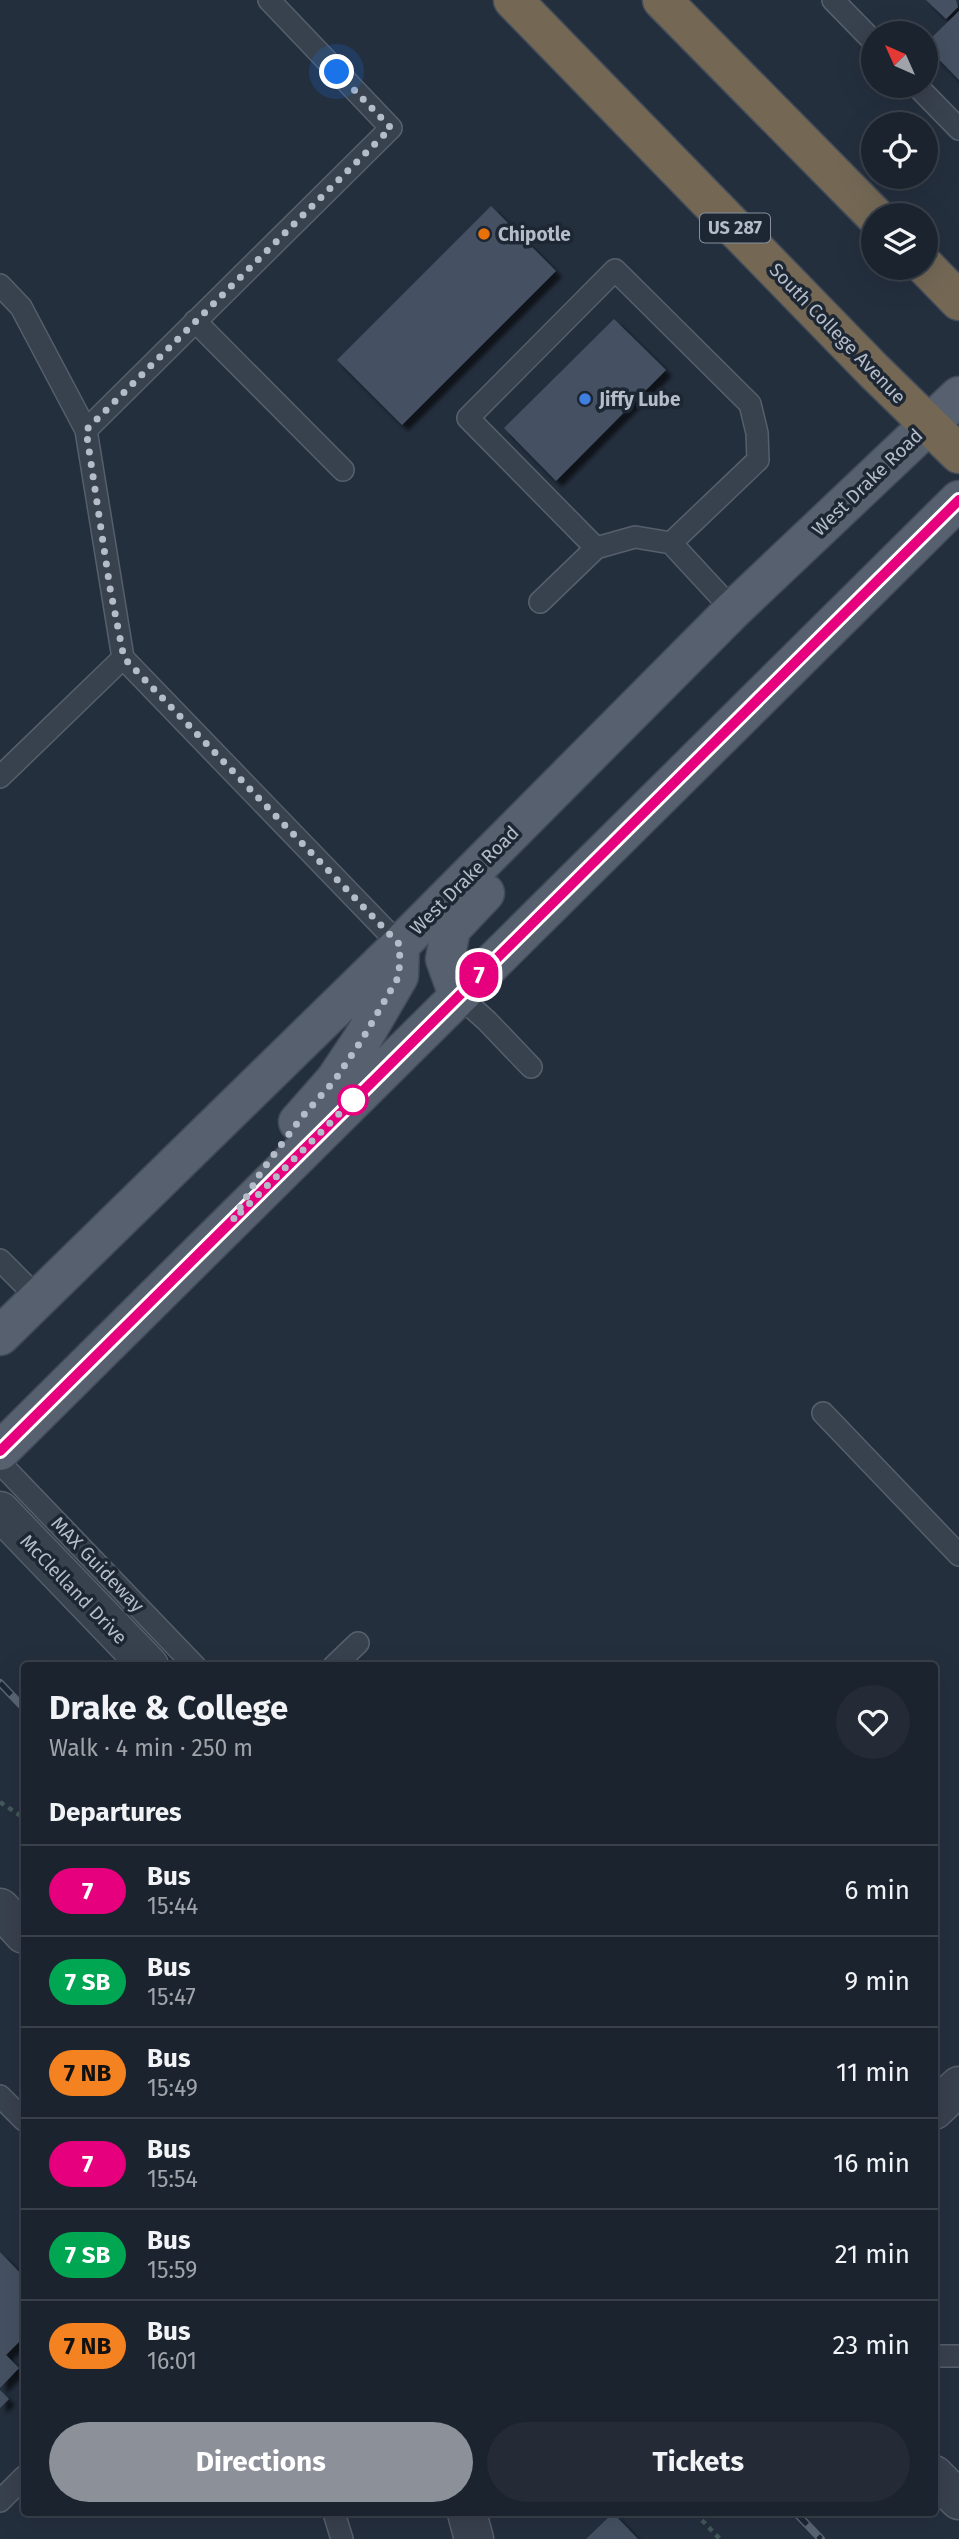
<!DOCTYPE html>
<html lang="en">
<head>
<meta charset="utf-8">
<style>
  body { margin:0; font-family:"Fira Sans",sans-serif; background:#242b36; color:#f1f3f6; height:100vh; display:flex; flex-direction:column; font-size:26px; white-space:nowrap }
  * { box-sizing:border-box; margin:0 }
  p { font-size:23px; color:#a0a4aa }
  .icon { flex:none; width:38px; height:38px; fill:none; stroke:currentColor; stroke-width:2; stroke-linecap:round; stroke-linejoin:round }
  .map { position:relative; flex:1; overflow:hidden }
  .panel { position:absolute; left:21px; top:1662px; width:917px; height:854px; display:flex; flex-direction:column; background:#1b232e; border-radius:7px; box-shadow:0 7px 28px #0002,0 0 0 2px #39404a }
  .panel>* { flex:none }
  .badge { padding:0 14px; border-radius:23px; font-size:24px; line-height:46px }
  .needle { width:46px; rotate:315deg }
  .tools { position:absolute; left:861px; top:21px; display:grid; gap:14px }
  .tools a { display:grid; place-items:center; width:77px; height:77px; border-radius:50%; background:#1b232e; box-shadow:0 7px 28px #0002,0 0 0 2px #39404a; font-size:35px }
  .you { position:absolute; width:35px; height:35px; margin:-18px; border:5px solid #fff; border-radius:50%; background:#1a73e8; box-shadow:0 0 0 10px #1a73e833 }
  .map>.badge { position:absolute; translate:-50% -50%; box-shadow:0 0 0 4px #fff }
  h2 { padding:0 28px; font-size:26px; line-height:63px }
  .round { display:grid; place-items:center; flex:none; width:74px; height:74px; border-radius:37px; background:#242b36 }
  .summary { display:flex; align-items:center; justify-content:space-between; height:119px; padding:0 28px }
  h1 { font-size:33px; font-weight:700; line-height:52px }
  .action { display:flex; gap:14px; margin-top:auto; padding:14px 28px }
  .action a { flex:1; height:80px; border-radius:42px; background:#8c9099; color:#fff; font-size:28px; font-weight:700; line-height:80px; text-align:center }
  .action a+a { background:#242b36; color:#f1f3f6 }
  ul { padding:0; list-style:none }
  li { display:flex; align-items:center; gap:21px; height:91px; padding:0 28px; border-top:2px solid #39404a }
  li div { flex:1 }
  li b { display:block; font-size:26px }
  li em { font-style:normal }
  li .badge { min-width:77px; font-weight:700; text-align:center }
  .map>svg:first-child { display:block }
</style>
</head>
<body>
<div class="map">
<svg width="959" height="2539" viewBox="0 0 959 2539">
  <defs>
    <filter id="shadow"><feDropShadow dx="6" dy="6" stdDeviation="2" flood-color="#0009"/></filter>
  </defs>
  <rect width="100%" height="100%" fill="#242f3e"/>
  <path fill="#455162" filter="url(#shadow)" d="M 926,0 L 956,0 L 958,7 L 946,19 Z
    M 959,11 L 959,80 L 926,46 L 926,43 Z
    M 491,206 L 556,271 L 402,425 L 337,360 Z
    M 614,319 L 666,370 L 556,481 L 504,428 Z
    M 0,2252 L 24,2277 L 24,2337 L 6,2355 L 19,2368 L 0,2388 Z
    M 0,2390 L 9,2399 L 0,2408 Z
    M 613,2513 L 638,2539 L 586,2539 Z"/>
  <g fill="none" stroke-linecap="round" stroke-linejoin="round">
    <g stroke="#565f6c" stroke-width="24">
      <path id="lane" d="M 833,0 L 873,41
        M 917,86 L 959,129
        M 0,285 L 21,307 L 86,430 L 123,658 L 400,945
        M 195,321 L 343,470
        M 86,430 L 391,128 L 269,0
        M 596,548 L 468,418 L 615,270 L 750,404 L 757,433 L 758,460 L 671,543
        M 540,602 L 596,548 L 635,537 L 671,543 L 733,610
        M 0,777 L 123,658
        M 458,995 L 487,1021 L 531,1067
        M 0,1260 L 38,1298
        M 823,1413 L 959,1555
        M 0,1463 L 195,1666
        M 334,1666 L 358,1643
        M 0,2096 L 24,2120
        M 934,2356 L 959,2356
        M 0,2501 L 24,2477
        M 334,2513 L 342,2539"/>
    </g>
    <g stroke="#565f6c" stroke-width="41">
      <path id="street" d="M 0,1511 L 149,1666
        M 0,1908 L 24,1934
        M 934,2110 L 959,2086
        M 934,2475 L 959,2500
        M 467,2513 L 474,2539"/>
    </g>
    <g stroke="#414a57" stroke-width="41">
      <path id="primary" d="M 458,995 L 445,959 L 451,929 L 485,893
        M 298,1122 L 335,1080 L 363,1038 L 399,976 L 400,945
        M 0,1336 L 400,945 L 733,610 L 959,396
        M 0,1451 L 959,500"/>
    </g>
    <g stroke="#434c59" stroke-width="41">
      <path id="highway" d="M 513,0 L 873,370 L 959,454
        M 662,0 L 874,215
        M 926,267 L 959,301"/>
    </g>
    <path stroke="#44595c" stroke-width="4.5" stroke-dasharray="5 5" stroke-linecap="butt" d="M 0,1802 L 24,1818
      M 695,2513 L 720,2539"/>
    <use href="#lane" stroke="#38414e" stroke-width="21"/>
    <use href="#street" stroke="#38414e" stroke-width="38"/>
    <use href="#primary" stroke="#56606e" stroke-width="38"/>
    <use href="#highway" stroke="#746855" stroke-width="38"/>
    <g stroke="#5a6575" stroke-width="8">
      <path id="rail" d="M 0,1683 L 24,1708
        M 796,2513 L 821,2539"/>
    </g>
    <use href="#rail" stroke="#1d2633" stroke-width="5" stroke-dasharray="16" stroke-linecap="butt"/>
  </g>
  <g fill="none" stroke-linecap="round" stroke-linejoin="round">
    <g stroke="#fff" stroke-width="16">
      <path id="line" d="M 0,1451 L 959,500"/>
    </g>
    <use href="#line" stroke="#e6007e" stroke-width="10"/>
    <path stroke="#b4bcc9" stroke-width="7" stroke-dasharray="0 12.6" d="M 337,72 L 391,128 L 86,430 L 110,588 L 124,658 L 400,945 L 399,976 L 363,1038 L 335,1080 L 301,1118 L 261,1172 L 233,1220 L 353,1100"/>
  </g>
  <circle fill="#e8710a" stroke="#1d2633" stroke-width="2.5" cx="484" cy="234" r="7"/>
  <circle fill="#3f7fe0" stroke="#1d2633" stroke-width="2.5" cx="585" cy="399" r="7"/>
  <circle fill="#fff" stroke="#e6007e" stroke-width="3.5" cx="353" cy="1100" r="14"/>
  <g text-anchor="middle" stroke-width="7" stroke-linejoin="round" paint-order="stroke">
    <rect fill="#1d2633" stroke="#878f9c" stroke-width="2" x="700" y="213.5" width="70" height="29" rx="5"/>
    <g font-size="18" font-weight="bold" fill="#b4bcc9">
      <text x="735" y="234">US 287</text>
    </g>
    <g font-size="19" font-weight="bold" fill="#b4bcc9" stroke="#1d2633" text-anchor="start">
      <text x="498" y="241">Chipotle</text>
      <text x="599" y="406">Jiffy Lube</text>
    </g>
    <g font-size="19" fill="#b4bcc9" stroke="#1d2633">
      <text transform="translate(838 333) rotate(46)" y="7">South College Avenue</text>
      <text transform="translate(867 482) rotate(-44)" y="7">West Drake Road</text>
      <text transform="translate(464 880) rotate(-45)" y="7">West Drake Road</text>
      <text transform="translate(98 1564) rotate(46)" y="7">MAX Guideway</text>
      <text transform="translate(74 1589) rotate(46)" y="7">McClelland Drive</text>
    </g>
  </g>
</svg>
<div class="tools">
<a><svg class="needle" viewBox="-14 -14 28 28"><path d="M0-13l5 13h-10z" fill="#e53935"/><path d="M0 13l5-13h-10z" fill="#a0a4aa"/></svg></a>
<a><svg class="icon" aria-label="locate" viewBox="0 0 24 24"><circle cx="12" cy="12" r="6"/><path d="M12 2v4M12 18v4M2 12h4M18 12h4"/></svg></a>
<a><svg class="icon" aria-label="layers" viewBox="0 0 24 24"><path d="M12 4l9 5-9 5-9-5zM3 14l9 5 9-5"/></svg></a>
</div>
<div class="you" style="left:337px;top:72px"></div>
<b class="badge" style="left:479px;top:975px;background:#e6007e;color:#fff">7</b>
<section class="panel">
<div class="summary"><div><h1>Drake &amp; College</h1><p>Walk · 4 min · 250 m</p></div><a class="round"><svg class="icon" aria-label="heart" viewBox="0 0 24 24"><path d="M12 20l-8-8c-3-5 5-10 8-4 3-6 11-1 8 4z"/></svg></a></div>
<h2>Departures</h2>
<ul>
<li><span class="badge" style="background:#e6007e;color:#fff">7</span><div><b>Bus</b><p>15:44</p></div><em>6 min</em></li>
<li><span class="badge" style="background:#00a651;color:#fff">7 SB</span><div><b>Bus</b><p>15:47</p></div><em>9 min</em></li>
<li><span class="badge" style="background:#f58220;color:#111">7 NB</span><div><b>Bus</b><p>15:49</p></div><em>11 min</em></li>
<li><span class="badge" style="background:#e6007e;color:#fff">7</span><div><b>Bus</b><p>15:54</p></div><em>16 min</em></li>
<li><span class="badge" style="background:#00a651;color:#fff">7 SB</span><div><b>Bus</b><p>15:59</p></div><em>21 min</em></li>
<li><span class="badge" style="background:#f58220;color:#111">7 NB</span><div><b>Bus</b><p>16:01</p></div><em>23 min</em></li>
</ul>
<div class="action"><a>Directions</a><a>Tickets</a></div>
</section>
</div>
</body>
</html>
